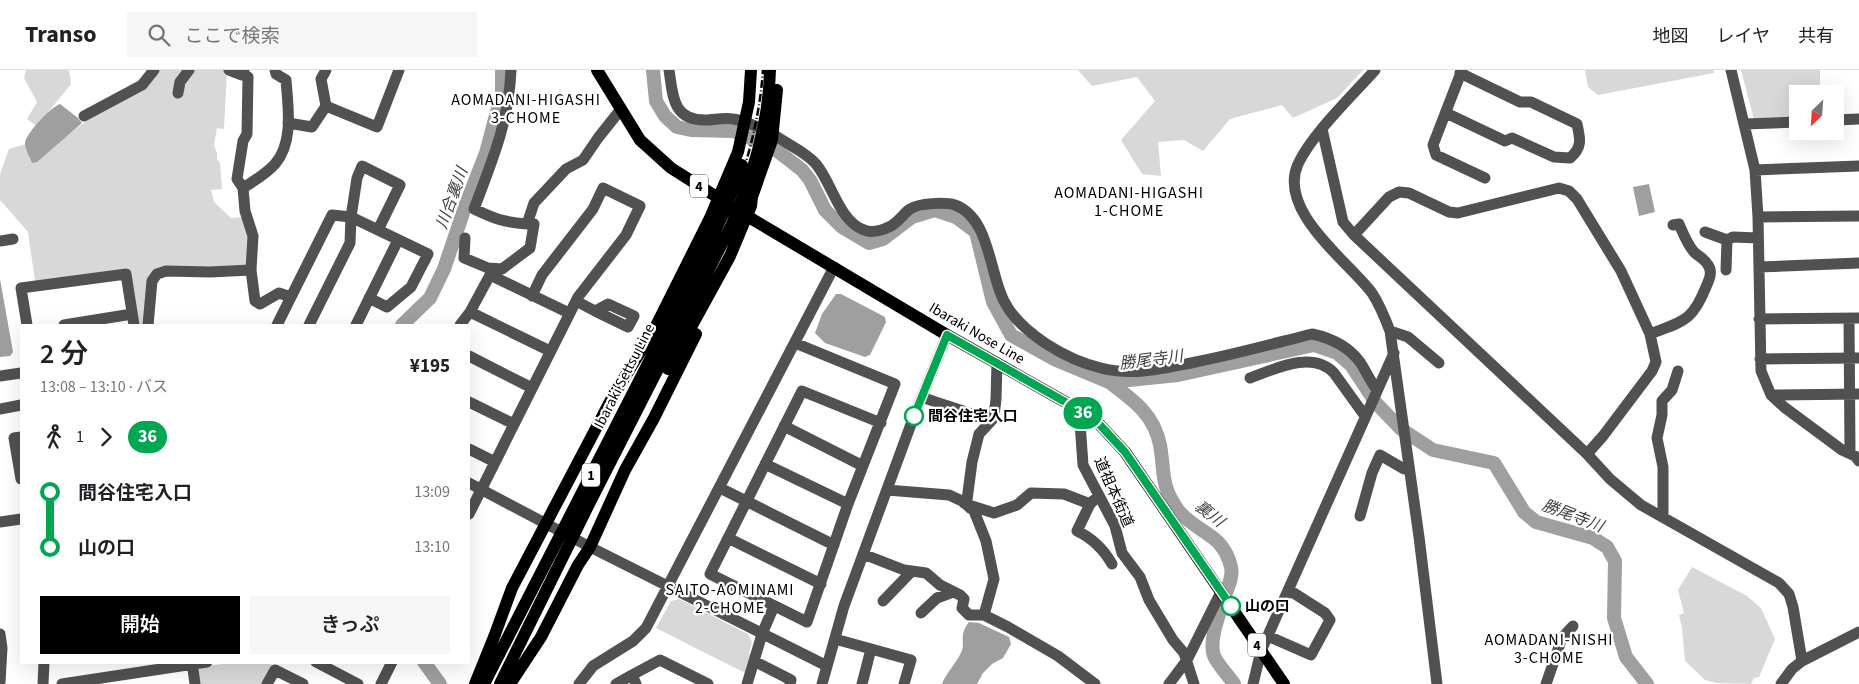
<!DOCTYPE html>
<html lang="ja">
<head>
<meta charset="utf-8">
<style>
  body { margin:0; font-family:"Source Sans 3","Noto Sans JP",sans-serif; background:#f6f6f6; color:#202124; height:100vh; display:flex; flex-direction:column; font-size:19px; white-space:nowrap }
  * { box-sizing:border-box; margin:0 }
  p { font-size:16px; color:#757577 }
  .icon { flex:none; width:28px; height:28px; fill:none; stroke:currentColor; stroke-width:2; stroke-linecap:round; stroke-linejoin:round }
  .map { position:relative; flex:1; overflow:hidden }
  .panel { position:absolute; left:20px; top:254px; width:450px; height:340px; display:flex; flex-direction:column; background:#fff; border-radius:0px; box-shadow:0 5px 20px #0002 }
  .panel>* { flex:none }
  .badge { padding:0 10px; border-radius:16px; font-size:18px; line-height:32px }
  .needle { width:32px; rotate:205deg }
  .buttons { position:absolute; left:1789px; top:15px; display:grid; gap:10px }
  .buttons a { display:grid; place-items:center; width:55px; height:55px; border-radius:0px; background:#fff; box-shadow:0 5px 20px #0002; font-size:25px }
  .map>.badge { position:absolute; translate:-50% -50%; box-shadow:0 0 0 2px #fff }
  .legs { display:flex; align-items:center; gap:8px; height:55px; padding:0 20px; font-size:16px }
  .legs p { margin-inline-start:auto }
  .head { display:flex; align-items:center; justify-content:space-between; height:85px; padding:0 20px }
  h1 { font-size:28px; font-weight:600; line-height:38px }
  .button { display:flex; gap:10px; margin-top:auto; padding:10px 20px }
  .button a { flex:1; height:58px; border-radius:0px; background:#000; color:#fff; font-size:20px; font-weight:600; line-height:58px; text-align:center }
  .button a+a { background:#f6f6f6; color:#202124 }
  ul { padding:0 20px; list-style:none }
  li { display:flex; align-items:center; gap:18px; height:55px; font-size:19px }
  li i { display:grid; place-items:center; width:8px; height:100%; margin:0 6px; background:currentColor }
  li i::after { content:''; width:12px; height:12px; margin:-6px; border:4px solid; border-radius:50%; background:#fff }
  li p { margin-inline-start:auto }
  li:first-child i { background:linear-gradient(#0000 50%,currentColor 0) }
  li:last-child i { background:linear-gradient(currentColor 50%,#0000 0) }
  header { display:flex; align-items:center; gap:30px; box-sizing:border-box; height:70px; padding:0 25px; background:#fff; border-bottom:1px solid #e0e0e0 }
  header strong { font-size:24px }
  nav { display:flex; gap:28px; margin-inline-start:auto; font-size:18px }
  .search { width:350px; height:45px; background:#f6f6f6; display:flex; align-items:center; gap:12px; box-sizing:border-box; padding:0 18px; border-radius:0px; color:#757577; font-size:19px }
  .map>svg:first-child { display:block }
</style>
</head>
<body>
<header>
<strong>Transo</strong>
<div class="search"><svg class="icon" aria-label="search" viewBox="0 0 24 24"><circle cx="10" cy="10" r="6"/><path d="M15 15l6 6"/></svg>ここで検索</div>
<nav><a>地図</a><a>レイヤ</a><a>共有</a></nav>
</header>
<div class="map">
<svg width="1859" height="614" viewBox="0 0 1859 614">
  <rect width="100%" height="100%" fill="#fff"/>
  <path fill="#d8d8d8" d="M 26,0 L 69,0 L 71,14 L 37,56 L 27,49 L 37,32 L 24,8 Z
    M 155,0 L 227,0 L 224,59 L 217,58 L 214,75 L 217,83 L 217,89 L 220,93 L 222,119 L 211,120 L 214,132 L 231,148 L 245,147 L 251,165 L 248,195 L 155,200 L 145,255 L 138,255 L 128,198 L 35,211 L 28,162 L 0,130 L 0,104 L 9,79 L 26,74 L 43,83 L 84,53 L 87,48 Z
    M 1078,0 L 1363,0 L 1337,28 L 1293,48 L 1282,35 L 1230,49 L 1203,81 L 1184,70 L 1158,72 L 1161,106 L 1142,104 L 1121,70 L 1155,31 L 1137,7 L 1092,16 Z
    M 1585,0 L 1713,0 L 1714,3 L 1598,25 L 1588,17 Z
    M 1741,0 L 1820,0 L 1820,24 L 1798,24 L 1797,48 L 1754,50 Z
    M 1692,497 L 1747,526 L 1761,538 L 1775,569 L 1759,607 L 1754,608 L 1751,614 L 1716,613 L 1705,610 L 1685,591 L 1682,558 L 1679,545 L 1684,543 L 1678,520 Z
    M 679,529 L 748,564 L 752,572 L 749,584 L 751,585 L 745,603 L 656,558 L 671,531 Z
    M 231,593 L 268,593 L 272,595 L 262,614 L 200,614 L 198,601 L 201,597 Z"/>
  <path fill="#9f9f9f" d="M 60,34 L 78,48 L 82,53 L 37,92 L 32,93 C 30,87 25,80 25,73 C 26,63 51,37 60,34 Z
    M 1649,114 L 1655,142 L 1639,146 L 1633,117 Z
    M 0,209 L 13,282 L 10,286 L 0,287 Z
    M 836,224 L 841,224 L 885,247 L 886,252 L 870,285 L 865,287 L 825,273 L 815,263 L 822,244 Z
    M 969,552 L 979,553 L 1009,567 L 1011,574 L 1003,588 L 992,594 L 983,603 L 977,614 L 942,614 C 945,605 956,593 961,583 C 966,572 958,566 969,552 Z"/>
  <g fill="none" stroke-linecap="round" stroke-linejoin="round">
    <path stroke="#9f9f9f" stroke-width="14" d="M 653,0 L 656,31 L 665,46 L 677,57 L 691,60 L 734,61 L 775,79 L 802,100 L 810,110 L 825,140 L 842,157 L 869,173 L 883,169 L 912,147 L 935,140 L 956,147 L 976,162 L 993,232 L 1011,265 L 1054,289 L 1109,312 L 1178,305 L 1314,275 L 1337,283 L 1351,295 L 1376,333 L 1401,359 L 1433,380 L 1494,393 L 1524,442 L 1536,452 L 1593,468 L 1607,477 L 1615,491 L 1614,548 L 1626,587 L 1647,614
      M 402,255 L 430,228 L 444,199 L 466,134 L 486,83 L 502,23 L 502,0
      M 1109,312 C 1133,330 1154,344 1160,375 C 1165,403 1160,415 1178,440 C 1197,464 1223,462 1231,497 C 1233,505 1229,515 1226,523 C 1221,539 1208,570 1214,586 C 1218,595 1228,605 1234,614
      M 424,592 L 440,614"/>
    <path stroke="#515151" stroke-width="11" d="M 229,0 L 242,5 L 244,0
      M 511,0 C 509,52 492,91 474,139 C 495,149 503,152 527,154 L 534,133 L 566,99 L 583,90 L 598,68 L 621,39
      M 669,0 C 673,25 672,50 705,50 C 714,50 724,47 733,49 C 744,50 770,62 779,68 C 791,76 807,83 816,94 C 832,113 839,151 864,160 C 873,164 888,159 895,153 C 901,149 905,142 910,139 C 919,133 945,132 955,135 C 990,148 989,202 1004,231 C 1020,263 1067,290 1101,298 C 1131,306 1161,299 1191,293 C 1232,285 1272,274 1312,264 C 1331,268 1348,276 1360,292 C 1366,301 1370,311 1377,320
      M 1375,0 C 1352,26 1312,64 1298,94 C 1277,141 1348,191 1372,223 C 1380,235 1385,248 1390,261 L 1419,467 L 1437,614
      M 1462,0 L 1433,75 L 1436,85 L 1485,108
      M 1731,0 L 1755,100 L 1758,147 L 1761,301 L 1771,325 L 1784,337 L 1842,380 L 1855,386 L 1859,391
      M 242,4 L 248,7 L 247,64 L 243,71 L 237,109 L 243,118 L 245,141 L 253,166 L 251,200 L 255,231 L 260,234 L 279,223 L 291,227
      M 178,23 L 180,12 L 189,0
      M 326,36 L 377,57 L 399,0
      M 1446,43 L 1505,71 L 1512,68 L 1554,87 L 1570,88 C 1583,77 1580,68 1577,54 L 1531,32 L 1520,32 L 1460,3
      M 84,46 L 142,15 L 154,0
      M 1835,50 L 1859,49
      M 288,53 L 312,57 L 326,36 L 321,9 L 326,0
      M 1745,54 L 1798,52
      M 1322,59 L 1343,152 L 1354,165 L 1587,384 L 1610,409 L 1641,435 L 1779,513 L 1789,524 L 1793,537 L 1802,591
      M 1755,100 L 1859,96
      M 243,118 C 254,111 266,104 275,94 C 294,72 288,37 286,10 L 276,4 L 275,0
      M 1758,147 L 1859,146
      M 1705,162 L 1727,170 L 1733,167 L 1758,168
      M 1354,165 L 1389,127 L 1399,122 L 1409,123 L 1449,142 L 1458,143 L 1559,118 L 1569,121 L 1577,129 L 1621,201 L 1650,264 L 1656,292 L 1652,301 L 1603,366 L 1587,384
      M 465,168 L 464,188 L 488,198 L 502,199 L 530,178 L 534,154
      M 0,171 L 13,169
      M 1759,197 L 1859,193
      M 1726,200 L 1727,170
      M 576,231 L 595,241 L 608,234 L 634,246 L 628,257 L 595,241
      M 470,242 L 550,281
      M 1759,249 L 1859,248
      M 1849,249 L 1850,383
      M 27,255 L 21,218 L 126,204 L 134,255
      M 64,255 L 132,244
      M 148,255 L 152,211 L 157,204 L 166,201 L 210,202 L 251,200
      M 277,255 L 332,145 L 351,147 L 428,184 L 411,217 L 387,237 L 369,228
      M 309,255 L 350,173 L 351,147 L 357,108 L 362,96 L 400,115 L 378,160
      M 356,255 L 398,170
      M 460,255 L 470,242 L 490,205 L 569,243
      M 1390,261 L 1408,267 L 1439,293
      M 1650,264 C 1683,251 1692,252 1706,217 C 1709,210 1713,202 1708,195 C 1705,189 1698,186 1694,182 C 1687,174 1683,163 1679,154 L 1673,155
      M 795,273 L 895,314 L 848,434 L 807,552 L 710,504 L 802,321 L 881,353
      M 469,286 L 532,318
      M 1760,289 L 1859,288
      M 0,306 L 21,303
      M 1250,308 C 1275,299 1312,280 1334,303 L 1365,346
      M 1771,325 L 1859,324
      M 922,327 C 945,336 968,341 990,352
      M 469,332 L 514,354
      M 0,339 L 21,335
      M 1083,342 L 1080,352 L 1083,395 L 1115,456 L 1122,483 L 1140,507 L 1149,530 L 1173,570 L 1184,583 L 1194,614
      M 784,356 L 863,396
      M 21,367 L 14,368 L 21,409
      M 469,379 L 495,392
      M 765,394 L 848,434
      M 469,413 L 590,477 L 827,596
      M 720,418 L 834,475
      M 887,420 L 949,425 L 962,431 L 974,441 L 986,471 L 994,509 L 984,545
      M 1094,430 L 1090,434 L 1077,461 C 1092,468 1104,480 1112,494
      M 964,433 L 967,430 L 972,392 L 979,364 L 992,350 L 994,346 L 996,329 L 997,293
      M 970,438 L 972,436 L 994,443 L 1017,435 L 1031,423 L 1064,424 L 1090,434
      M 469,444 L 578,227 L 626,165 L 640,136 L 603,118 L 593,139 L 542,205 L 532,226
      M 1360,446 L 1372,403 L 1380,385 L 1404,399
      M 1663,447 L 1663,397 L 1657,368 L 1662,345 L 1662,331 L 1672,320 L 1678,301
      M 0,452 L 21,449
      M 728,468 L 821,514
      M 863,484 L 904,500 L 926,503 L 940,515 L 960,525 L 964,529 L 962,538 L 969,545 L 984,545 L 1008,557 L 1058,586 L 1095,614
      M 883,531 L 912,501
      M 921,543 L 937,528 L 953,522
      M 0,564 L 2,578 L 0,612
      M 1268,566 L 1311,585 L 1330,550 L 1325,543 L 1289,520
      M 835,569 L 911,590 L 904,614
      M 754,591 L 762,564 L 774,536
      M 192,592 L 195,614
      M 316,592 L 358,614
      M 43,614 L 44,592
      M 62,614 L 207,592
      M 267,614 L 275,600 L 303,614
      M 381,614 L 392,592
      M 579,614 L 593,596 L 633,571 L 646,558 L 834,197
      M 616,614 L 632,605
      M 636,614 L 632,605 L 660,590 L 708,614
      M 747,614 L 754,591 L 791,610 L 790,614
      M 822,614 L 844,536 L 914,346 L 947,265
      M 862,614 L 871,579
      M 1169,614 L 1187,590 L 1221,522
      M 1253,614 L 1261,581 L 1394,283
      M 1546,614 L 1562,568 L 1573,556
      M 1781,614 L 1792,599 L 1802,591 L 1859,562"/>
    <path stroke="#000" stroke-width="12" d="M 597,0 L 640,70 L 671,98 L 747,146 L 947,265 L 1083,342 L 1100,355 L 1125,382 L 1284,614
      M 668,299 L 730,186 L 751,136 L 752,127 L 772,70 L 777,20
      M 475,614 L 494,567 L 512,518 L 613,326 L 655,258 L 710,148 L 738,82 L 749,32 L 751,0
      M 484,614 L 702,188 L 724,142 L 742,95
      M 500,614 L 591,430 L 732,154 C 753,104 769,54 770,0
      M 510,614 L 541,567 L 578,495 L 590,477 L 625,400 L 654,348 L 696,264"/>
    <path stroke="#000" stroke-width="2.5" stroke-dasharray="8 2.5 1 2.5" stroke-linecap="butt" d="M 489,614 L 722,157 C 744,106 759,56 763,0"/>
  </g>
  <g fill="none" stroke-linecap="round" stroke-linejoin="round">
    <g stroke="#fff" stroke-width="11">
      <path id="line-1" d="M 914,346 L 947,265 L 1083,342 L 1100,355 L 1125,382 L 1231,536"/>
    </g>
    <use href="#line-1" stroke="#00a651" stroke-width="8"/>
  </g>
  <g fill="#fff" stroke="#00a651" stroke-width="2.5">
    <circle cx="914" cy="346" r="9"/>
    <circle cx="1231" cy="536" r="9"/>
  </g>
  <g text-anchor="middle" stroke-width="4.5" stroke-linejoin="round" paint-order="stroke">
    <g fill="#fff" stroke="#4c4c4c" stroke-width="1">
      <rect x="690" y="104.5" width="18" height="23" rx="4"/>
      <rect x="582" y="393.5" width="18" height="23" rx="4"/>
      <rect x="1248" y="563.5" width="18" height="23" rx="4"/>
    </g>
    <g font-size="14" font-weight="bold" fill="#000">
      <text x="699" y="121">4</text>
      <text x="591" y="410">1</text>
      <text x="1257" y="580">4</text>
    </g>
    <g font-size="15" fill="#000" stroke="#fff">
      <text transform="translate(977 263) rotate(30)" y="5">Ibaraki Nose Line</text>
      <text transform="translate(624 306) rotate(-63)" y="5">Ibaraki Settsu Line</text>
      <text transform="translate(1114 422) rotate(66)" y="5">道祖本街道</text>
    </g>
    <g font-size="15" font-weight="bold" fill="#000" stroke="#fff" text-anchor="start">
      <text x="928" y="351">間谷住宅入口</text>
      <text x="1245" y="541">山の口</text>
    </g>
    <g font-size="16" letter-spacing="1" fill="#000" stroke="#fff">
      <text x="526" y="35">AOMADANI-HIGASHI<tspan x="526" dy="18">3-CHOME</tspan></text>
      <text x="1129" y="128">AOMADANI-HIGASHI<tspan x="1129" dy="18">1-CHOME</tspan></text>
      <text x="730" y="525">SAITO-AOMINAMI<tspan x="730" dy="18">2-CHOME</tspan></text>
      <text x="1549" y="575">AOMADANI-NISHI<tspan x="1549" dy="18">3-CHOME</tspan></text>
    </g>
    <g font-size="16" font-style="italic" fill="#404040" stroke="#fff">
      <text transform="translate(451 128) rotate(-70)" y="6">川合裏川</text>
      <text transform="translate(1151 289) rotate(-7)" y="6">勝尾寺川</text>
      <text transform="translate(1210 443) rotate(38)" y="6">裏川</text>
      <text transform="translate(1573 445) rotate(21)" y="6">勝尾寺川</text>
    </g>
  </g>
</svg>
<div class="buttons">
<a><svg class="needle" viewBox="-14 -14 28 28"><path d="M0-13l5 13h-10z" fill="#e53935"/><path d="M0 13l5-13h-10z" fill="#757577"/></svg></a>
</div>
<b class="badge" style="left:1083px;top:343px;background:#00a651;color:#fff">36</b>
<section class="panel">
<div class="head"><div><h1>2 分</h1><p>13:08 – 13:10 · バス</p></div><b>¥195</b></div>
<div class="legs"><svg class="icon" aria-label="walk" viewBox="0 0 24 24"><circle cx="13" cy="4" r="2"/><path d="M13 8l-2 6 4 7M11 14l-3 7M7 12l3-4h3l4 4"/></svg>1<svg class="icon" aria-label="forward" viewBox="0 0 24 24"><path d="M9 5l7 7-7 7"/></svg><b class="badge" style="background:#00a651;color:#fff">36</b></div>
<ul>
<li><i style="color:#00a651"></i><b>間谷住宅入口</b><p>13:09</p></li>
<li><i style="color:#00a651"></i><b>山の口</b><p>13:10</p></li>
</ul>
<div class="button"><a>開始</a><a>きっぷ</a></div>
</section>
</div>
</body>
</html>
